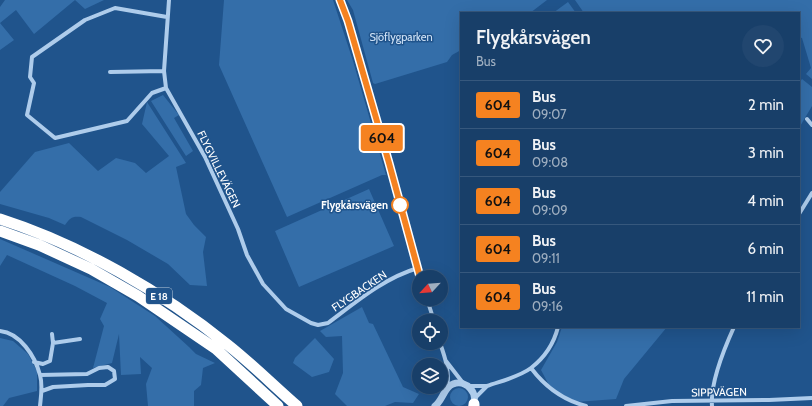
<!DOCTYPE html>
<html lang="en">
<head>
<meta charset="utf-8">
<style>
  body { margin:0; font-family:Cabin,sans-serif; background:#21466f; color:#f1f3f6; height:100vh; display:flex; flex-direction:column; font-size:15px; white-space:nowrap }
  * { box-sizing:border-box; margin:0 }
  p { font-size:13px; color:#9fafc0 }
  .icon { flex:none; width:22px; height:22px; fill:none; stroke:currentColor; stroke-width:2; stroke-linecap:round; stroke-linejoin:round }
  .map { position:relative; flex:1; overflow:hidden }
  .side { position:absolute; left:460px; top:12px; width:340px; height:316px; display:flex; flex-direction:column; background:#183f69; border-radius:0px; box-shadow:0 4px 16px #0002,0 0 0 1px #36587d }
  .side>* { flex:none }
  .badge { padding:0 8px; border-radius:3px; font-size:14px; line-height:26px }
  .needle { width:26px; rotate:244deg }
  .buttons { position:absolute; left:412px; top:270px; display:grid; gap:8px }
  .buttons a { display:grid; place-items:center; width:36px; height:36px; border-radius:50%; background:#183f69; box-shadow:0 4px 16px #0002,0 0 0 1px #36587d; font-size:20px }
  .map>.badge { position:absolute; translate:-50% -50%; box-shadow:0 0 0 2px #fff }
  .round { display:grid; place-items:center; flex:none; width:42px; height:42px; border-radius:21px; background:#21466f }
  .overview { display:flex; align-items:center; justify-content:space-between; height:68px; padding:0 16px }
  h1 { font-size:19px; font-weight:600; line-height:30px }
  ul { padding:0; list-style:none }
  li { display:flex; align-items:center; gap:12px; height:48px; padding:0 16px; border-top:1px solid #36587d }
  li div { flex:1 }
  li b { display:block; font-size:15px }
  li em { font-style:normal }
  li .badge { min-width:44px; font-weight:700; text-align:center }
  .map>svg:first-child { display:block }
</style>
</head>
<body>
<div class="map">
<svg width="812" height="406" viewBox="0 0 812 406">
  <rect width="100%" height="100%" fill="#20548c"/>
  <path fill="#346ea9" d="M 5,0 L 104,0 L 85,9 L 75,0 L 34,34 L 16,10 L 0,23 L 14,40 L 0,50 L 0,7 Z
    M 224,0 L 333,0 L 353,61 L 386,175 L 382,175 L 287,217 L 219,65 Z
    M 347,0 L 547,0 L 530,13 L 461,13 L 461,50 L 452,55 L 447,62 L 375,84 L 373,83 L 353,10 Z
    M 575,0 L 812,0 L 812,79 L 806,74 L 811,68 L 802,38 L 799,37 L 799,13 L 584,13 Z
    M 568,2 L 576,13 L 553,13 Z
    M 802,79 L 812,87 L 812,106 L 799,128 L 799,83 Z
    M 163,95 L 179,115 L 174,118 L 193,151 L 186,156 L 151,101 Z
    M 147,102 L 186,163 L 176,167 L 186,214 L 194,225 L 206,237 L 203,252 L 207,286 L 190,285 L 168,264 L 127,240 L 81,217 C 72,216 70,218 65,225 L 49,218 L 0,204 L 0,192 L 35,152 L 69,143 L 98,171 L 116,158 L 135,163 L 146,173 L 169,156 L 142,124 Z
    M 369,189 L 394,246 L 299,287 L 275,231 Z
    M 0,239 L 110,287 L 155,316 L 189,347 L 196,354 L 215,363 L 203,368 L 201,385 L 194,391 L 194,406 L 148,406 L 146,384 L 152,368 L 140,357 L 141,374 L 121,375 L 119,334 L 112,363 L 93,368 L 104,326 L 100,319 L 107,303 L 75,286 L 7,255 L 0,266 Z
    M 362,307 L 369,323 L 373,324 L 403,387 L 419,394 L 413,403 L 395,402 L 385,406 L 347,406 L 335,394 L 343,373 L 342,336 L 326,337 L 320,331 Z
    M 562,327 L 667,327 L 624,379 L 616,399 L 576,402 L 550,387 L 541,370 L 557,342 Z
    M 0,338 L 13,341 L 28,354 L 37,371 L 37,391 L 9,398 L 3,406 L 0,406 Z
    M 315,338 L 334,359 L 329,372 L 312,377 L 293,363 L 295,358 Z
    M450 397a9 9 0 1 1 18 0a9 9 0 1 1-18 0Z"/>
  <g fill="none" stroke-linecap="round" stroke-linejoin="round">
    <path stroke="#aecceb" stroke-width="4" d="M 169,0 L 164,71 L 166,88 L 205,157 L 238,229 L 247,255 L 263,284 L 286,309 L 311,323 L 318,325 L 328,323 C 356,302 384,278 418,268
      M 340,0 L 348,21 L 389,163 L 420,277
      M 110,72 L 164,71
      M 166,88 L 152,93 L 127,121 L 55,138 L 27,115 L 34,83 L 30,77 L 32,57 L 85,20 L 115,8 L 167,17
      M 807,119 L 812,125
      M 799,214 L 812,193
      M 427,299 L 434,321
      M 0,331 C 20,333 35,356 40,375 C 43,385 41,396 40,406
      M 52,334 L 53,343
      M 440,343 C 445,357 450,372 447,388
      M 446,361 L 463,383
      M 34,362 L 43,364 L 50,361 L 53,343 L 80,339
      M 531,368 C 546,388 563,400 586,406
      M 40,375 L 87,374 L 99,368 L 108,367 L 114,371 L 115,379 L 105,385 L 88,385 L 53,387 L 42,391
      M 468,386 L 487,386 L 475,398
      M 487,386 C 501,381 519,377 531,368 C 544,358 554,343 558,327
      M 626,406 L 672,401 L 769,400 L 812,398
      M 712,406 C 710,382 724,349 734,327"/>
    <path stroke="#aecceb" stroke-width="7" d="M 435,406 C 443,400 444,387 453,384 C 466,379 480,394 472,406"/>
    <path stroke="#fff" stroke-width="11" d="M 0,219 C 81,245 162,292 228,345 C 252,364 274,386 297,406
      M 0,231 L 39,245 L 91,269 L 138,296 L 216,349 L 278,406
      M 474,404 L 474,406"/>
  </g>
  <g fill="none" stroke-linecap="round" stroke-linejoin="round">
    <g stroke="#fff" stroke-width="9">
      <path id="line" d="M 340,0 L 348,21 L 389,163 L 420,277"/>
    </g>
    <use href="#line" stroke="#f58220" stroke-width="6"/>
  </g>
  <circle fill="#fff" stroke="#f58220" stroke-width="2" cx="400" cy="205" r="8"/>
  <g text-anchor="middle" stroke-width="3" stroke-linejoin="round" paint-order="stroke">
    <rect fill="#20548c" stroke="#bcccdc" stroke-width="1" x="146" y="288" width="26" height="16" rx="3"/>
    <g font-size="10" font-weight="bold" fill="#fff">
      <text x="159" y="300">E 18</text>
    </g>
    <g font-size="11" fill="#d3e5f8" stroke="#20548c">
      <text x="401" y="41">Sjöflygparken</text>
    </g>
    <g font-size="11" fill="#fff" stroke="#20548c">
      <text transform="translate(219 169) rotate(64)" y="4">FLYGVILLEVÄGEN</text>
      <text transform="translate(359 291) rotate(-34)" y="4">FLYGBACKEN</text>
      <text transform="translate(719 392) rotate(-1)" y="4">SIPPVÄGEN</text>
    </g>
    <g font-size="11" font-weight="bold" fill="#fff" stroke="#20548c" text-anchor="end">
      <text x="388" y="209">Flygkårsvägen</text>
    </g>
  </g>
</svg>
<div class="buttons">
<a><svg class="needle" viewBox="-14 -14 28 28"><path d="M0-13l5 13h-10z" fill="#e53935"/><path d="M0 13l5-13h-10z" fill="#9fafc0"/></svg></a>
<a><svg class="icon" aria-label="locate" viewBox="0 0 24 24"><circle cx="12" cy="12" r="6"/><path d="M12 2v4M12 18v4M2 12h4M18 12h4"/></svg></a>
<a><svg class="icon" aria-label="layers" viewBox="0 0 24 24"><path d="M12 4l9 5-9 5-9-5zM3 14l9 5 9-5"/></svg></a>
</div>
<b class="badge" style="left:382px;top:138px;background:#f58220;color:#111">604</b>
<section class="side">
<div class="overview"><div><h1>Flygkårsvägen</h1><p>Bus</p></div><a class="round"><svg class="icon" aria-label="heart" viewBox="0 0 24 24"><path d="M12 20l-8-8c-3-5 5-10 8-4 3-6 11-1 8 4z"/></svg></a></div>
<ul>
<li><span class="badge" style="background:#f58220;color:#111">604</span><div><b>Bus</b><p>09:07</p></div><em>2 min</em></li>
<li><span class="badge" style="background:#f58220;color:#111">604</span><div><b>Bus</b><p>09:08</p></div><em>3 min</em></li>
<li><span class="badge" style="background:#f58220;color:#111">604</span><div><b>Bus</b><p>09:09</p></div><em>4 min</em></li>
<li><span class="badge" style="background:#f58220;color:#111">604</span><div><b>Bus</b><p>09:11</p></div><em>6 min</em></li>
<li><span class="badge" style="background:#f58220;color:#111">604</span><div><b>Bus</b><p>09:16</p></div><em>11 min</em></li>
</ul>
</section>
</div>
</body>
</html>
